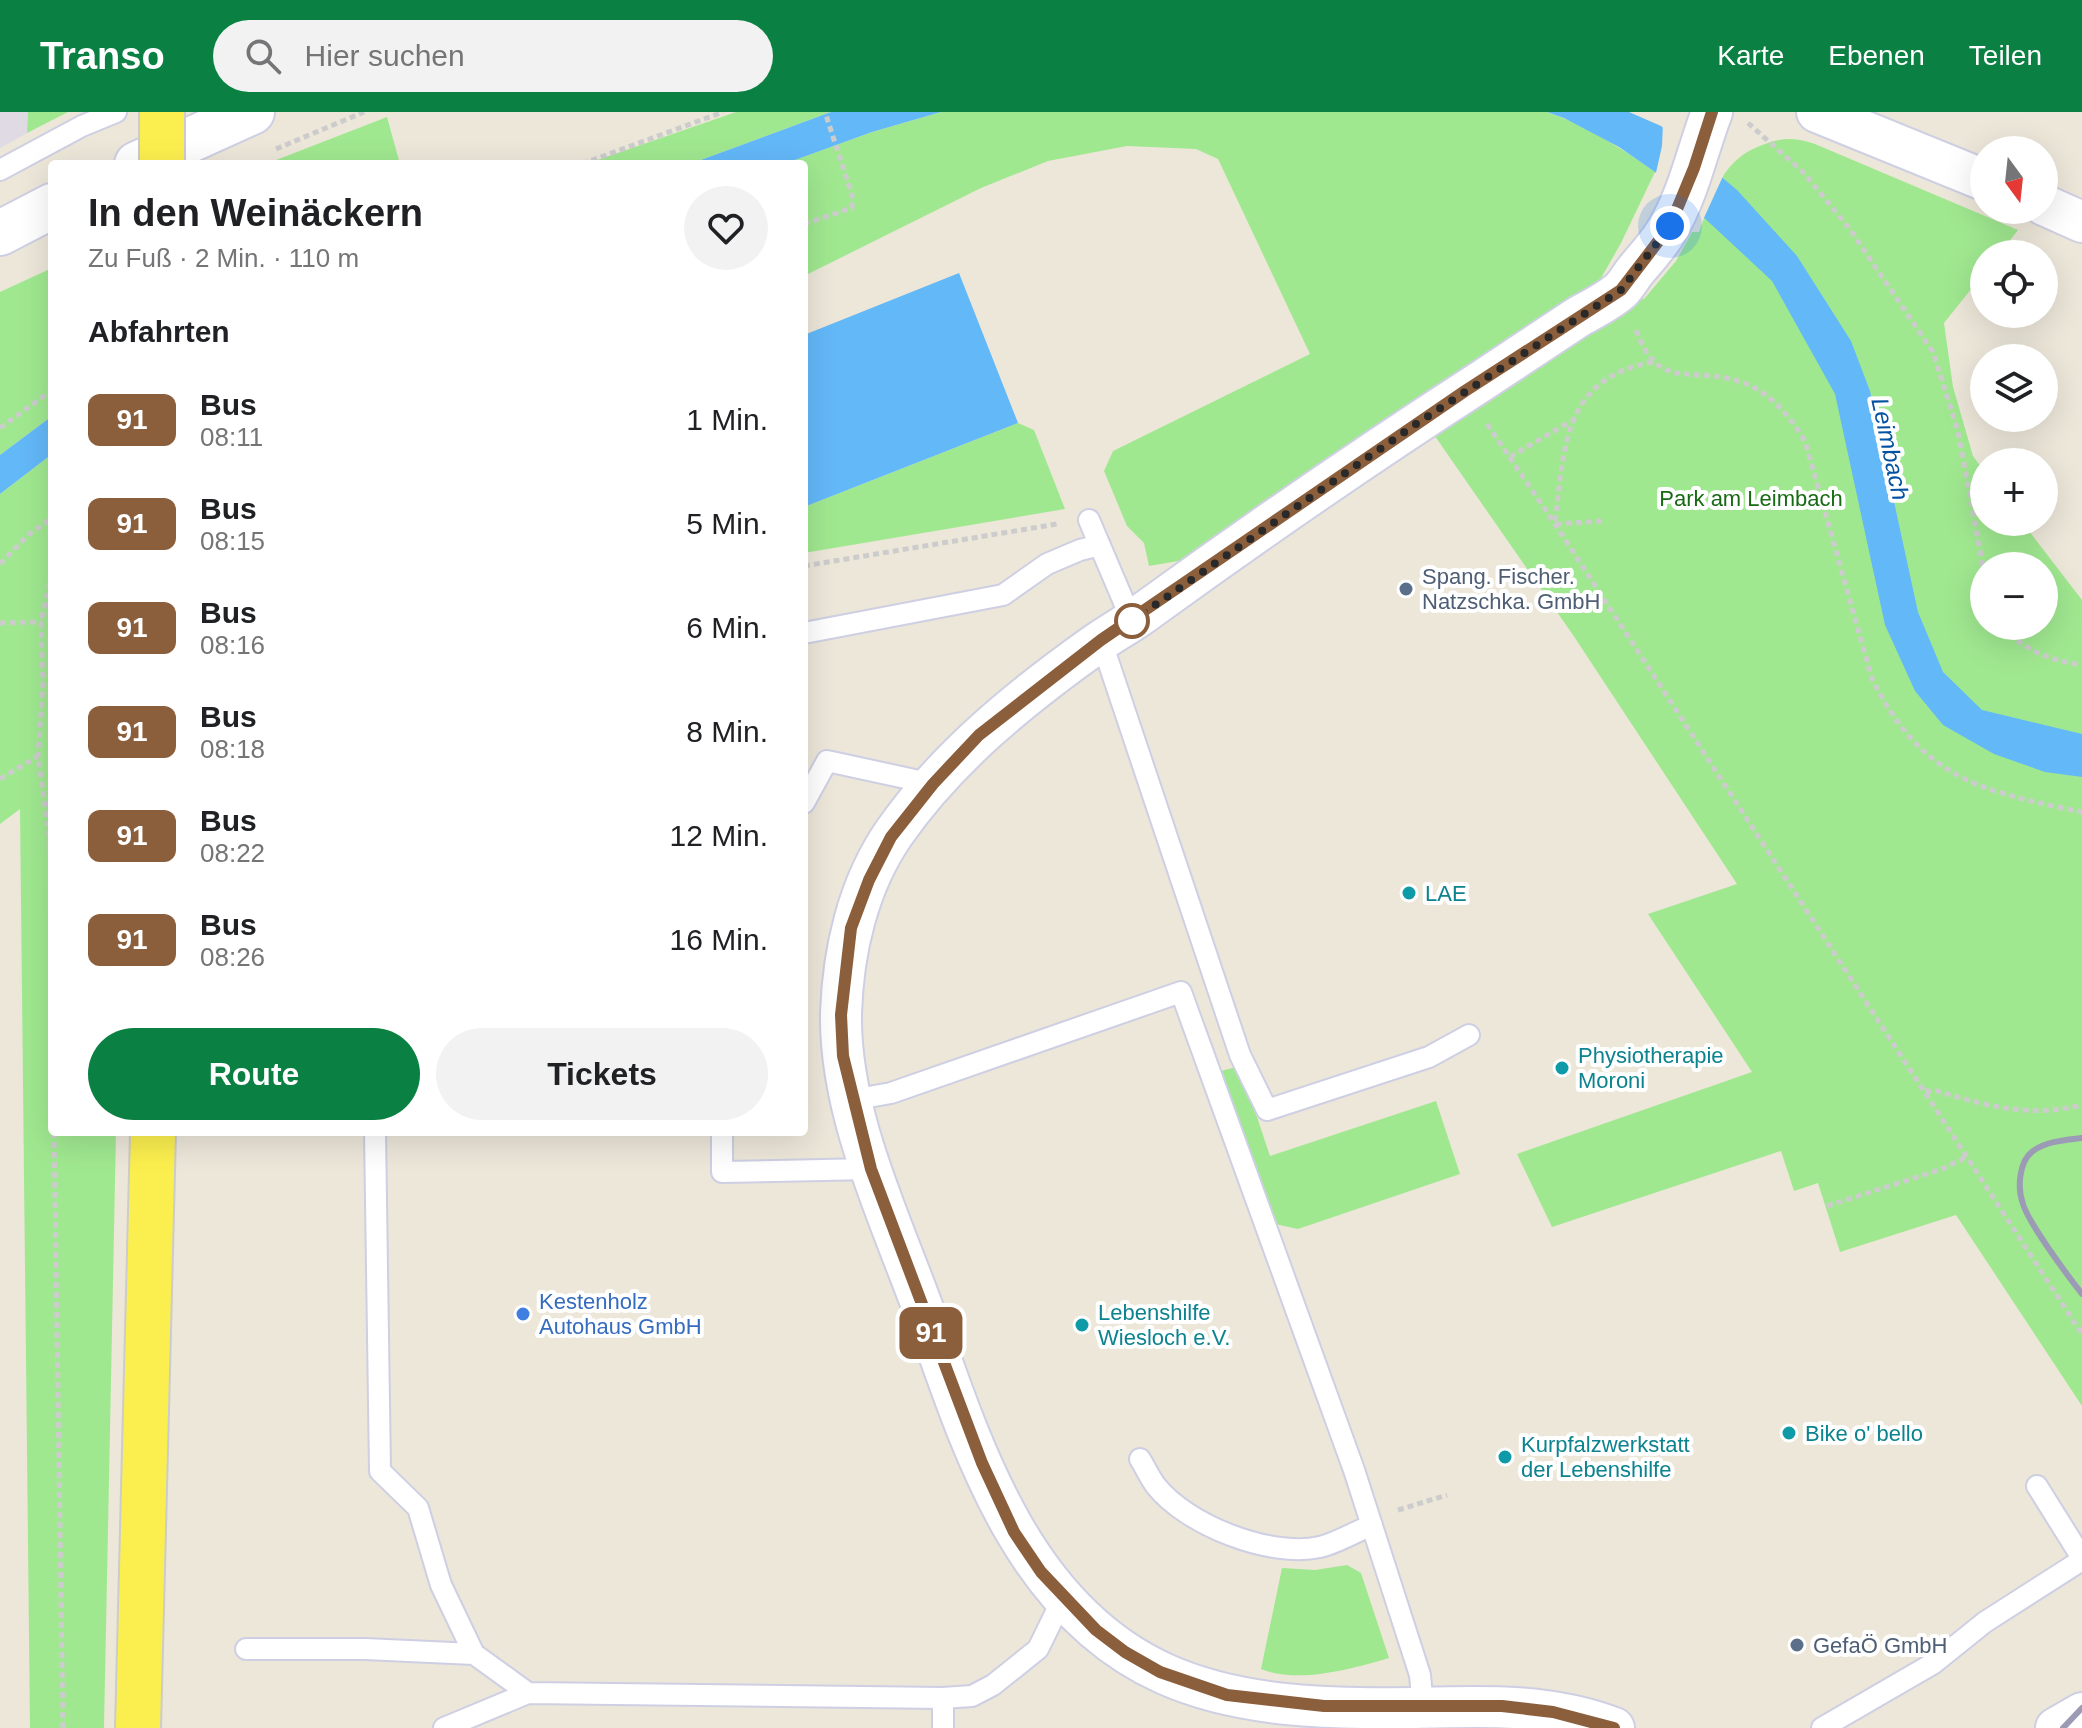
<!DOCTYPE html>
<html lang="de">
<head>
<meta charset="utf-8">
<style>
  body { margin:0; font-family:Helvetica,sans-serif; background:#f2f2f2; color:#202124; height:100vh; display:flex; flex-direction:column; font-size:30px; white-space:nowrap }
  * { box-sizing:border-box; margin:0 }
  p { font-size:26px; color:#757577 }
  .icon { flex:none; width:44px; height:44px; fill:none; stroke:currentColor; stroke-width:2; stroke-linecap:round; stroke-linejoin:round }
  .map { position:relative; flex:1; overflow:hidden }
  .side { position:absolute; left:48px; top:48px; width:760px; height:976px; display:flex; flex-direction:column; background:#fff; border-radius:8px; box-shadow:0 8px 32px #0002 }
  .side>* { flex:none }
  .badge { padding:0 16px; border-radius:12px; font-size:28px; line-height:52px }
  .needle { width:52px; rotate:165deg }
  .tools { position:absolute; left:1970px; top:24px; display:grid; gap:16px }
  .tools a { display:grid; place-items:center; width:88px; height:88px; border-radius:50%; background:#fff; box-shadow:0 8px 32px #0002; font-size:40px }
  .you { position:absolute; width:40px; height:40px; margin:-20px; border:6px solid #fff; border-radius:50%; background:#1a73e8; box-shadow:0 0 0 12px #1a73e833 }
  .map>.badge { position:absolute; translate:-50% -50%; box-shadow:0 0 0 4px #fff }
  h2 { padding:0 40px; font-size:30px; line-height:72px }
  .round { display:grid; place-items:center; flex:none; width:84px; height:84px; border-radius:42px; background:#f2f2f2 }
  .head { display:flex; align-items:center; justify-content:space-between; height:136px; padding:0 40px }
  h1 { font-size:38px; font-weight:600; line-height:60px }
  .primary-button { display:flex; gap:16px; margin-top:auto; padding:16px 40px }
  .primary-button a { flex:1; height:92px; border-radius:48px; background:#0b8043; color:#fff; font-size:32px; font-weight:600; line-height:92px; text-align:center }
  .primary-button a+a { background:#f2f2f2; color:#202124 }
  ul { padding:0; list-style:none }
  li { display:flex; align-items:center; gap:24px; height:104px; padding:0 40px }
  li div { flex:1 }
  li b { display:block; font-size:30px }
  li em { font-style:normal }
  li .badge { min-width:88px; font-weight:700; text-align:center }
  header { display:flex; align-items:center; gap:48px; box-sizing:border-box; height:112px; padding:0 40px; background:#0b8043; color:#fff }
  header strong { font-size:38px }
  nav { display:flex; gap:44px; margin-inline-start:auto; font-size:28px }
  .search { width:560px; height:72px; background:#f2f2f2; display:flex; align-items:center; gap:20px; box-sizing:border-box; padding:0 28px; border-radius:44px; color:#757577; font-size:30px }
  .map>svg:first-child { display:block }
</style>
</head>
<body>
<header>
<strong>Transo</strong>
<div class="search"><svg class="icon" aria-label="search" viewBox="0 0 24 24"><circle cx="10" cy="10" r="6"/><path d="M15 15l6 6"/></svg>Hier suchen</div>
<nav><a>Karte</a><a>Ebenen</a><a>Teilen</a></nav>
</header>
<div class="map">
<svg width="2082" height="1616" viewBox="0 0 2082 1616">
  <rect width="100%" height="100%" fill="#ece7d9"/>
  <path fill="#dfdae4" d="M 0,0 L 28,0 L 27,21 L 0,36 Z"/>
  <path fill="#a0e890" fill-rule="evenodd" d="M 28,0 L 68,0 L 27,21 Z
    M 736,0 L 831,0 L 690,52 L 586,52 Z
    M 941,0 L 1547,0 C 1586,13 1621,36 1655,60 L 1621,131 L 1596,175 L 1644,187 L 1676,149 L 1692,120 L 1699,120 C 1713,82 1722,46 1765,32 C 1784,25 1796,26 1815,32 L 2018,118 L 1999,142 L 1984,142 L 1984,161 L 1944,211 L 1953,275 L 1973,344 L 1984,359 L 1984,410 L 2022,410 L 2082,488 L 2082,1294 L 1956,1103 L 1840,1140 L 1818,1071 L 1794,1079 L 1781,1039 L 1552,1115 L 1517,1042 L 1752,960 L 1648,802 L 1737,772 L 1573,523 L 1414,294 L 1190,447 L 1149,454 L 1144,431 L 1127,414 L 1104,359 L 1113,339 L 1310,242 L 1218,47 L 1196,37 L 1127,34 L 1048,49 L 981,76 L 804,164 L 804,52 L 784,52 L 872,20 ZM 1984,454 L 2044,454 L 2044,514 L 1984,514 Z
    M 387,5 L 400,52 L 266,52 Z
    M 52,156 L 52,304 L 0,343 L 0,180 Z
    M 1018,311 L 1034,318 L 1065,397 L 804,441 L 804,395 Z
    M 52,342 L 52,1020 L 116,1020 L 104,1616 L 30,1616 L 20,697 L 0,712 L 0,382 Z
    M 1240,954 L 1270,1044 L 1436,989 L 1460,1062 L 1298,1117 L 1275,1112 L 1221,959 Z
    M 1347,1453 L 1361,1461 L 1389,1546 C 1352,1557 1298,1572 1261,1557 L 1282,1456 L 1315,1458 Z"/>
  <path fill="#63b8f8" d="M 831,0 L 941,0 L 872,20 L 784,52 L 690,52 Z
    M 1547,0 L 1629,0 L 1661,14 L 1737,78 L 1797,144 L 1851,229 L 1870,279 L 1918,500 L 1943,560 L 1982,598 L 2082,622 L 2082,665 L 2045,660 L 1994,642 L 1943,613 L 1915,579 L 1885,513 L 1835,282 L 1772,169 L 1655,60 L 1619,35 L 1564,6 Z
    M 959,161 L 1018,311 L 804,395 L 804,223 Z
    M 52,304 L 52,342 L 0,382 L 0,343 Z"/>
  <path fill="#ece7d9" d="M 1663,10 L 1724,62 L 1703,108 L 1655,65 L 1662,34 Z"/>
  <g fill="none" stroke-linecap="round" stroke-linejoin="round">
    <g stroke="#cecfe3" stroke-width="24">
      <path id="service" d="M 0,58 L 82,14 L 116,0
        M 1089,408 L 1132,509
        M 804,521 L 1003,483 L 1047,452 L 1080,438 L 1100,433
        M 1101,528 L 1240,943 L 1267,998 L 1429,945 L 1469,923
        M 804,691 L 827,649 L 933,672
        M 852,988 L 891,981 L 1181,880 L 1354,1358 L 1420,1563 L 1423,1595
        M 375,1020 L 380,1359 L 418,1396 L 441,1473 L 474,1542 L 528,1581 L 943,1586 L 972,1584 L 993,1573 L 1038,1537 L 1063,1486
        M 722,1020 L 722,1060 L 871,1057
        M 1140,1347 C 1145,1355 1150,1366 1156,1374 C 1187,1413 1270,1446 1320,1435 C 1337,1431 1355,1420 1372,1413
        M 2037,1374 L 2082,1446
        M 246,1537 L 365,1537 L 474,1542
        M 943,1586 L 943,1616
        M 444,1616 L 528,1581
        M 1822,1616 L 1934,1551 L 1985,1510 L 2082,1448"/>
    </g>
    <g stroke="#cecfe3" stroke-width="44">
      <path id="minor" d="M 1817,0 L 1984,68
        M 2044,93 L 2082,110
        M 1614,1616 C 1550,1591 1482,1594 1414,1596 C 1332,1597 1241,1596 1165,1562 C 1024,1499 973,1339 926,1205 C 892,1110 839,1003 841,901 C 843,839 858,773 894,721 C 947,645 1020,586 1096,532 C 1113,520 1132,510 1149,497 C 1258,418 1370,341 1483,268 C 1515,247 1546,226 1578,205 C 1592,197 1609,189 1621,178 C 1627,172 1631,164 1636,158 C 1647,145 1659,132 1667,118 C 1689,81 1697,39 1712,0
        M 2056,1616 L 2082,1601"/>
    </g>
    <g stroke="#cecfe3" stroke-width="48">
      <path id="tertiary" d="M 137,52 L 252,0
        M 0,121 L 52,94"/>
    </g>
    <g stroke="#ccc" stroke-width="48">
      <path id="primary" d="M 138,1616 L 153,1020"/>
    </g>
    <path stroke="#ccc" stroke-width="5" stroke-dasharray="6 4" stroke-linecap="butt" d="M 1748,11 L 1803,60 L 1849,116 L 1933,240 L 1958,319 L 1984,461
      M 276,37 L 364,0
      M 582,52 L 723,0
      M 804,112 L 852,96 L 852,83 L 825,0
      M 1636,218 C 1658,277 1684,256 1731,267 C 1766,275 1787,300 1805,329 L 1872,567 C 1922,667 1980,679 2082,700
      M 1487,312 L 1555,412 L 2082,1222
      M 0,316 L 52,278
      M 1510,345 L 1571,309
      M 1602,409 L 1555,412 C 1564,337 1562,266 1653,250
      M 0,452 L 28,423 L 52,406
      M 804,454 L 1057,412
      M 52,461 L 41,510 L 43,573 L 38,644 L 49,723 L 52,904
      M 0,511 L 41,510
      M 2003,514 C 2023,539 2051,548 2082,553
      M 0,667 L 38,644
      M 1925,979 L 1937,979 C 1987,994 2029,1006 2082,993
      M 54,1020 L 63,1616
      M 1827,1094 L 1942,1057 L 1968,1044
      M 1398,1398 L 1447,1383"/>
    <use href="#service" stroke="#fff" stroke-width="20"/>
    <use href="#minor" stroke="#fff" stroke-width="40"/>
    <use href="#tertiary" stroke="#fff" stroke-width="44"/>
    <use href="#primary" stroke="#fbef4f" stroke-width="44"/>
    <path stroke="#9c9bb5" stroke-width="6" d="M 2082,1026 C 2066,1028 2047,1029 2033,1039 C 2019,1049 2017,1076 2023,1092 C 2029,1112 2068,1164 2082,1182
      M 2063,1616 L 2082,1596"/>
    <g stroke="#ccc" stroke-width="48" stroke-linecap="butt">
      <path id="primary-bridge" d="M 162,52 L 162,0"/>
    </g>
    <use href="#primary-bridge" stroke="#fbef4f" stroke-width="44"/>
  </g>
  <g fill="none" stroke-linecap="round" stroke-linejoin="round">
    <g stroke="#fff" stroke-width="18">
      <path id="line" d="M 1614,1616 L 1553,1600 L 1502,1594 L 1324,1594 L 1227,1583 L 1160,1560 L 1125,1540 L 1096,1518 L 1041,1460 L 1014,1420 L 982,1351 L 871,1057 L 843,944 L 841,903 L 851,816 L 869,768 L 891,725 L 933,672 L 979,623 L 1101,528 L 1465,279 L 1621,178 L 1670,114 L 1694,56 L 1712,0"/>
    </g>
    <use href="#line" stroke="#8b5e3c" stroke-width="12"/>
    <path stroke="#292929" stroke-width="8" stroke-dasharray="0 14.4" d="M 1132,509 L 1416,312 L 1621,178 L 1670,114"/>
  </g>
  <g fill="#5c6f8a" stroke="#fff" stroke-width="3">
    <circle cx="1406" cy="477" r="8"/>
    <circle cx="1797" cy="1533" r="8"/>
  </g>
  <circle fill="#fff" stroke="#8b5e3c" stroke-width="4" cx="1132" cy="509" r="16"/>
  <g fill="#0f9aa8" stroke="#fff" stroke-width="3">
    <circle cx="1409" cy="781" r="8"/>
    <circle cx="1562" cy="956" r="8"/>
    <circle cx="1082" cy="1213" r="8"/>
    <circle cx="1789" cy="1321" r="8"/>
    <circle cx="1505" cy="1345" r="8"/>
  </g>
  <circle fill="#3f7fe0" stroke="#fff" stroke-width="3" cx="523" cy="1202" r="8"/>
  <g text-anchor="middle" stroke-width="8" stroke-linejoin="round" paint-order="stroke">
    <g font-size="22" fill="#186a14" stroke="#fff">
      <text x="1751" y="394">Park am Leimbach</text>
    </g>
    <g font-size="22" fill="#4e5e75" stroke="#fff" text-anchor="start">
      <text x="1422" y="472">Spang. Fischer.<tspan x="1422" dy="25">Natzschka. GmbH</tspan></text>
      <text x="1813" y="1541">GefaÖ GmbH</text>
    </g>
    <g font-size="22" fill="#0d838f" stroke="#fff" text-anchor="start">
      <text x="1425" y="789">LAE</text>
      <text x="1578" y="951">Physiotherapie<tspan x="1578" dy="25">Moroni</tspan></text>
      <text x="1098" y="1208">Lebenshilfe<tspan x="1098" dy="25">Wiesloch e.V.</tspan></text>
      <text x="1805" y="1329">Bike o' bello</text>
      <text x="1521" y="1340">Kurpfalzwerkstatt<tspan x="1521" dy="25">der Lebenshilfe</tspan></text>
    </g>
    <g font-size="22" fill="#366cbe" stroke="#fff" text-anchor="start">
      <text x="539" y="1197">Kestenholz<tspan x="539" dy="25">Autohaus GmbH</tspan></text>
    </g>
    <g font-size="24" font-style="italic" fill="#0352a2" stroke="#fff">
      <text transform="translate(1890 337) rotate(78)" y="8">Leimbach</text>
    </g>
  </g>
</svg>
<div class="tools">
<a><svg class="needle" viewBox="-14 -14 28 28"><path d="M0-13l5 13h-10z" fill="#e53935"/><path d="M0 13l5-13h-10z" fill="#757577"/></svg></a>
<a><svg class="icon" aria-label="locate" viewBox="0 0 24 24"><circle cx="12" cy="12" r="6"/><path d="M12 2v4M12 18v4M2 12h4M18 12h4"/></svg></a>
<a><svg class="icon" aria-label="layers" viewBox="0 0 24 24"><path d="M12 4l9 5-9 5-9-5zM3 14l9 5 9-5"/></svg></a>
<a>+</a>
<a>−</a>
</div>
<div class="you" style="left:1670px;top:114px"></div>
<b class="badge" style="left:931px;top:1221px;background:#8b5e3c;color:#fff">91</b>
<section class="side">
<div class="head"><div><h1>In den Weinäckern</h1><p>Zu Fuß · 2 Min. · 110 m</p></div><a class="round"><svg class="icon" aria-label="heart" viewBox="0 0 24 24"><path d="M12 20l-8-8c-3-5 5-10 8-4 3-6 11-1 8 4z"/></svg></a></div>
<h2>Abfahrten</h2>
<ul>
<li><span class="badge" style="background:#8b5e3c;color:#fff">91</span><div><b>Bus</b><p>08:11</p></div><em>1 Min.</em></li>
<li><span class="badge" style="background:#8b5e3c;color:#fff">91</span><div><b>Bus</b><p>08:15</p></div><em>5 Min.</em></li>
<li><span class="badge" style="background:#8b5e3c;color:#fff">91</span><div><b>Bus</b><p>08:16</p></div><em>6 Min.</em></li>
<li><span class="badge" style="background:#8b5e3c;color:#fff">91</span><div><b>Bus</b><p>08:18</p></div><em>8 Min.</em></li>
<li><span class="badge" style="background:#8b5e3c;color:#fff">91</span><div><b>Bus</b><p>08:22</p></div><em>12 Min.</em></li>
<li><span class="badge" style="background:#8b5e3c;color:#fff">91</span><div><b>Bus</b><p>08:26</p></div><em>16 Min.</em></li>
</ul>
<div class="primary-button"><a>Route</a><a>Tickets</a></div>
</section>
</div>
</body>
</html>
